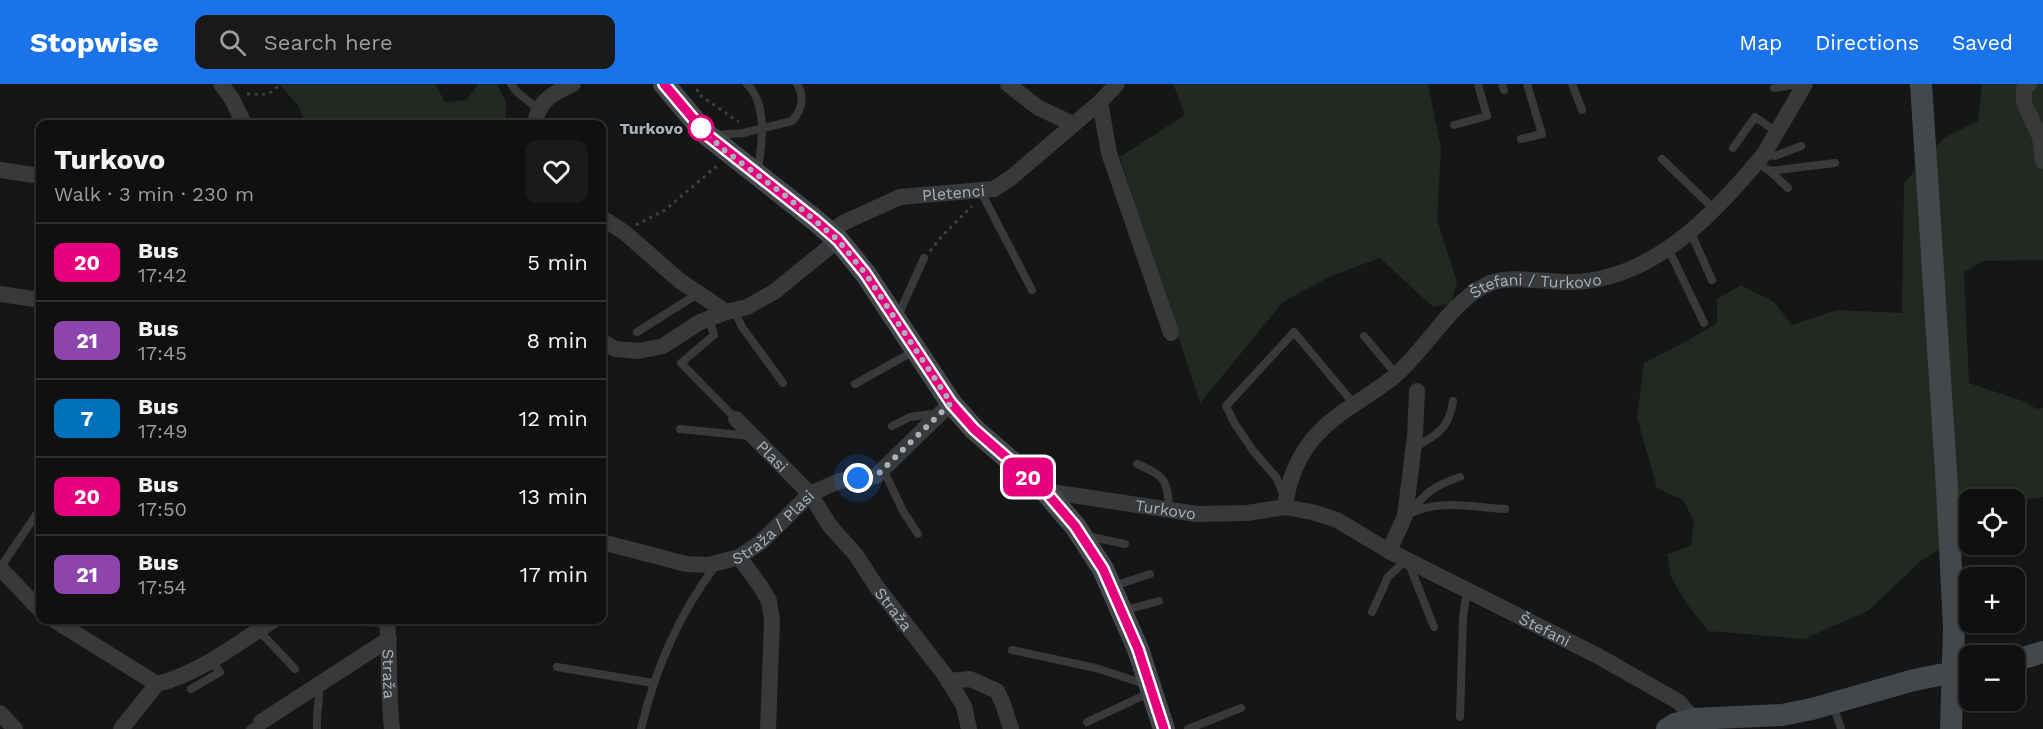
<!DOCTYPE html>
<html lang="en">
<head>
<meta charset="utf-8">
<style>
  body { margin:0; font-family:"Work Sans",sans-serif; background:#19191a; color:#f1f3f6; height:100vh; display:flex; flex-direction:column; font-size:22px; white-space:nowrap }
  * { box-sizing:border-box; margin:0 }
  p { font-size:20px; color:#9c9d9f }
  .icon { flex:none; width:33px; height:33px; fill:none; stroke:currentColor; stroke-width:2; stroke-linecap:round; stroke-linejoin:round }
  .map { position:relative; flex:1; overflow:hidden }
  .sheet { position:absolute; left:36px; top:36px; width:570px; height:504px; display:flex; flex-direction:column; background:#101011; border-radius:12px; box-shadow:0 2px 4px #0004,0 0 0 2px #303031 }
  .sheet>* { flex:none }
  .badge { padding:0 12px; border-radius:9px; font-size:21px; line-height:39px }
  .controls { position:absolute; left:1959px; top:405px; display:grid; gap:12px }
  .controls a { display:grid; place-items:center; width:66px; height:66px; border-radius:12px; background:#101011; box-shadow:0 2px 4px #0004,0 0 0 2px #303031; font-size:30px }
  .you { position:absolute; width:30px; height:30px; margin:-15px; border:4px solid #fff; border-radius:50%; background:#1a73e8; box-shadow:0 0 0 9px #1a73e833 }
  .map>.badge { position:absolute; translate:-50% -50%; box-shadow:0 0 0 3px #fff }
  .round { display:grid; place-items:center; flex:none; width:63px; height:63px; border-radius:12px; background:#19191a }
  .headline { display:flex; align-items:center; justify-content:space-between; height:102px; padding:0 18px }
  h1 { font-size:28px; font-weight:700; line-height:45px }
  ul { padding:0; list-style:none }
  li { display:flex; align-items:center; gap:18px; height:78px; padding:0 18px; border-top:2px solid #303031 }
  li div { flex:1 }
  li b { display:block; font-size:22px }
  li em { font-style:normal }
  li .badge { min-width:66px; font-weight:700; text-align:center }
  header { display:flex; align-items:center; gap:36px; box-sizing:border-box; height:84px; padding:0 30px; background:#1a73e8; color:#fff }
  header strong { font-size:28px }
  nav { display:flex; gap:33px; margin-inline-start:auto; font-size:21px }
  .search { width:420px; height:54px; background:#19191a; display:flex; align-items:center; gap:15px; box-sizing:border-box; padding:0 21px; border-radius:12px; color:#9c9d9f; font-size:22px }
  .map>svg:first-child { display:block }
</style>
</head>
<body>
<header>
<strong>Stopwise</strong>
<div class="search"><svg class="icon" aria-label="search" viewBox="0 0 24 24"><circle cx="10" cy="10" r="6"/><path d="M15 15l6 6"/></svg>Search here</div>
<nav><a>Map</a><a>Directions</a><a>Saved</a></nav>
</header>
<div class="map">
<svg width="2043" height="645" viewBox="0 0 2043 645">
  <rect width="100%" height="100%" fill="#151617"/>
  <path fill="#232922" d="M 279,0 L 435,0 L 445,18 L 467,16 L 478,0 L 497,0 L 506,18 L 505,40 L 305,40 L 298,21 Z
    M 1173,0 L 1428,0 L 1441,64 L 1437,135 L 1457,198 L 1451,219 L 1433,223 L 1380,174 L 1331,192 L 1283,218 L 1200,319 L 1120,73 L 1185,31 Z
    M 1982,0 L 2043,0 L 2043,176 L 1983,177 L 1964,188 L 1969,299 L 2023,317 L 2037,325 L 2043,324 L 2043,413 L 2020,417 L 2015,420 L 2014,416 L 1970,416 L 1969,448 L 1922,476 L 1868,527 L 1804,555 L 1709,547 L 1686,519 L 1671,493 L 1667,470 L 1691,462 L 1694,437 L 1683,416 L 1657,404 L 1637,333 L 1644,279 L 1687,257 L 1717,239 L 1717,215 L 1741,201 L 1774,218 L 1792,241 L 1837,226 L 1902,229 L 1904,99 L 1944,54 L 1978,37 Z"/>
  <g fill="none" stroke-linecap="round" stroke-linejoin="round">
    <path stroke="#3d4042" stroke-width="3" stroke-dasharray="3 4.5" stroke-linecap="butt" d="M 697,5 L 698,10 L 739,38
      M 247,10 C 261,10 271,13 279,0
      M 636,141 L 665,126 L 717,82
      M 930,167 L 942,152 L 972,122"/>
    <path stroke="#37393b" stroke-width="8" d="M 511,0 L 517,8 L 538,25
      M 747,0 C 768,21 762,59 758,86
      M 1502,0 L 1504,6
      M 1572,0 L 1582,26
      M 1774,4 L 1801,0
      M 1454,41 L 1487,32 L 1478,0
      M 715,51 L 743,49 L 792,37 C 802,26 805,13 797,0
      M 1521,55 L 1542,50 L 1527,0
      M 1733,64 L 1755,33 L 1777,48
      M 1764,70 L 1775,72 L 1801,62
      M 1662,75 L 1714,125
      M 1757,79 L 1770,87 L 1835,79
      M 1770,87 L 1788,104
      M 981,108 L 1032,206
      M 1690,147 L 1712,196
      M 1668,164 L 1704,239
      M 734,226 L 742,243 L 783,299
      M 897,234 L 924,174
      M 709,235 L 714,251 L 681,279 L 736,335
      M 637,248 L 699,209
      M 1364,252 L 1396,290
      M 855,300 L 914,267
      M 892,342 L 910,333 L 938,329
      M 680,345 L 751,352
      M 1414,364 C 1437,351 1449,345 1453,317
      M 1137,380 C 1164,392 1168,395 1169,426
      M 883,385 L 903,427 L 918,450
      M 1284,412 L 1276,393 L 1254,368 L 1235,340 L 1226,322 L 1294,248 L 1354,320
      M 1411,429 C 1423,409 1438,400 1460,393
      M 1405,432 C 1436,414 1471,423 1505,425
      M 1087,452 L 1125,460
      M 0,484 L 40,425
      M 1111,503 L 1150,490
      M 1122,527 L 1159,517
      M 1372,528 L 1388,493 L 1407,475 L 1434,543
      M 249,536 L 295,585
      M 329,537 L 387,539
      M 1012,566 L 1096,584 L 1148,601
      M 557,583 L 653,599
      M 191,605 L 220,588 L 211,576
      M 1833,620 L 1841,645
      M 1460,633 L 1463,534 L 1467,506
      M 1087,638 L 1151,608
      M 250,645 L 261,638
      M 317,645 C 316,630 320,616 319,601
      M 641,645 C 655,585 679,530 716,481
      M 1188,645 L 1241,624"/>
    <g stroke="#37393b" stroke-width="16">
      <path d="M 221,0 L 232,15 L 244,40"/>
      <path d="M 1008,0 L 1037,23 L 1073,40"/>
      <path d="M 2029,0 L 2024,5 L 2024,19 L 2040,53 L 2043,77"/>
      <path d="M 1100,18 L 1109,69 L 1171,249"/>
      <path d="M 535,40 C 538,17 553,9 573,0"/>
      <path d="M 0,86 L 40,92"/>
      <path d="M 602,134 L 624,148 L 680,197 L 726,228"/>
      <path id="s1" d="M 830,148 L 845,138 L 900,113 L 994,105 L 1012,93 L 1100,18 L 1117,0"/>
      <path d="M 0,210 L 40,216"/>
      <path d="M 602,257 L 615,265 L 639,267 L 663,262 L 700,238 L 726,228 L 747,223 L 774,208 L 838,156"/>
      <path id="s2" d="M 736,335 L 810,410 L 830,442 L 856,471 L 876,502 L 945,591 L 964,622 L 969,645"/>
      <path id="s3" d="M 1045,407 L 1197,430 L 1247,429 L 1285,423 L 1312,428 L 1337,436 L 1389,467 L 1598,572 L 1679,618 L 1693,635"/>
      <path id="s4" d="M 1285,423 C 1288,398 1296,376 1312,356 C 1334,329 1364,316 1391,295 C 1423,270 1449,220 1484,202 C 1507,189 1548,199 1574,198 C 1655,195 1716,128 1764,70 L 1805,0"/>
      <path id="s5" d="M 602,458 L 686,480 L 709,481 L 739,473 L 761,458 L 810,410 L 839,397 L 876,392 L 951,319"/>
      <path d="M 1389,467 L 1405,432 L 1415,352 L 1417,307"/>
      <path d="M 739,473 L 761,503 L 769,517 L 772,536 L 768,645"/>
      <path d="M 0,484 L 40,526"/>
      <path d="M 54,536 L 157,600"/>
      <path id="s6" d="M 387,536 C 390,572 388,609 392,645"/>
      <path d="M 948,597 L 970,595 L 997,607 L 1003,620 L 1011,645"/>
      <path d="M 157,600 C 200,589 238,559 274,536"/>
      <path d="M 0,629 L 15,645"/>
      <path d="M 261,638 L 389,555"/>
      <path d="M 121,645 L 157,600"/>
    </g>
    <path stroke="#45484b" stroke-width="22" d="M 664,0 L 706,50 L 815,136 L 838,156 L 865,189 L 951,319 L 974,345 L 1045,407 L 1075,442 L 1103,485 L 1138,565 L 1164,645
      M 1921,0 L 1947,404 L 1954,543 L 1951,645
      M 2014,577 L 2043,568
      M 1667,645 L 1675,640 L 1693,635 L 1782,631 L 1812,625 L 1914,596 L 1970,585"/>
  </g>
  <g fill="none" stroke-linecap="round" stroke-linejoin="round">
    <g stroke="#fff" stroke-width="14">
      <path id="line" d="M 664,0 L 706,50 L 815,136 L 838,156 L 865,189 L 951,319 L 974,345 L 1045,407 L 1075,442 L 1103,485 L 1138,565 L 1164,645"/>
    </g>
    <use href="#line" stroke="#e6007e" stroke-width="9"/>
    <path stroke="#a9b0b6" stroke-width="6" stroke-dasharray="0 10.8" d="M 701,44 L 724,66 L 787,113 L 838,156 L 865,189 L 951,319 L 876,392 L 858,394"/>
  </g>
  <circle fill="#fff" stroke="#e6007e" stroke-width="3" cx="701" cy="44" r="12"/>
  <g text-anchor="middle" stroke-width="4.5" stroke-linejoin="round" paint-order="stroke">
    <g font-size="16" font-weight="bold" fill="#a9b0b6" stroke="#101112" text-anchor="end">
      <text x="683" y="50">Turkovo</text>
    </g>
    <g font-size="16" fill="#a9b0b6" stroke="#101112">
      <text dy="6" stroke="none"><textPath href="#s1" startOffset="132">Pletenci</textPath></text>
      <text dy="6" stroke="none"><textPath href="#s4" startOffset="357">Štefani / Turkovo</textPath></text>
      <text dy="6" stroke="none"><textPath href="#s2" startOffset="52">Plasi</textPath></text>
      <text dy="6" stroke="none"><textPath href="#s3" startOffset="122">Turkovo</textPath></text>
      <text dy="6" stroke="none"><textPath href="#s5" startOffset="186">Straža / Plasi</textPath></text>
      <text dy="6" stroke="none"><textPath href="#s2" startOffset="248">Straža</textPath></text>
      <text dy="6" stroke="none"><textPath href="#s3" startOffset="531">Štefani</textPath></text>
      <text dy="6" stroke="none"><textPath href="#s6" startOffset="54">Straža</textPath></text>
    </g>
  </g>
</svg>
<div class="controls">
<a><svg class="icon" aria-label="locate" viewBox="0 0 24 24"><circle cx="12" cy="12" r="6"/><path d="M12 2v4M12 18v4M2 12h4M18 12h4"/></svg></a>
<a>+</a>
<a>−</a>
</div>
<div class="you" style="left:858px;top:394px"></div>
<b class="badge" style="left:1028px;top:393px;background:#e6007e;color:#fff">20</b>
<section class="sheet">
<div class="headline"><div><h1>Turkovo</h1><p>Walk · 3 min · 230 m</p></div><a class="round"><svg class="icon" aria-label="heart" viewBox="0 0 24 24"><path d="M12 20l-8-8c-3-5 5-10 8-4 3-6 11-1 8 4z"/></svg></a></div>
<ul>
<li><span class="badge" style="background:#e6007e;color:#fff">20</span><div><b>Bus</b><p>17:42</p></div><em>5 min</em></li>
<li><span class="badge" style="background:#8e44ad;color:#fff">21</span><div><b>Bus</b><p>17:45</p></div><em>8 min</em></li>
<li><span class="badge" style="background:#0072bc;color:#fff">7</span><div><b>Bus</b><p>17:49</p></div><em>12 min</em></li>
<li><span class="badge" style="background:#e6007e;color:#fff">20</span><div><b>Bus</b><p>17:50</p></div><em>13 min</em></li>
<li><span class="badge" style="background:#8e44ad;color:#fff">21</span><div><b>Bus</b><p>17:54</p></div><em>17 min</em></li>
</ul>
</section>
</div>
</body>
</html>
